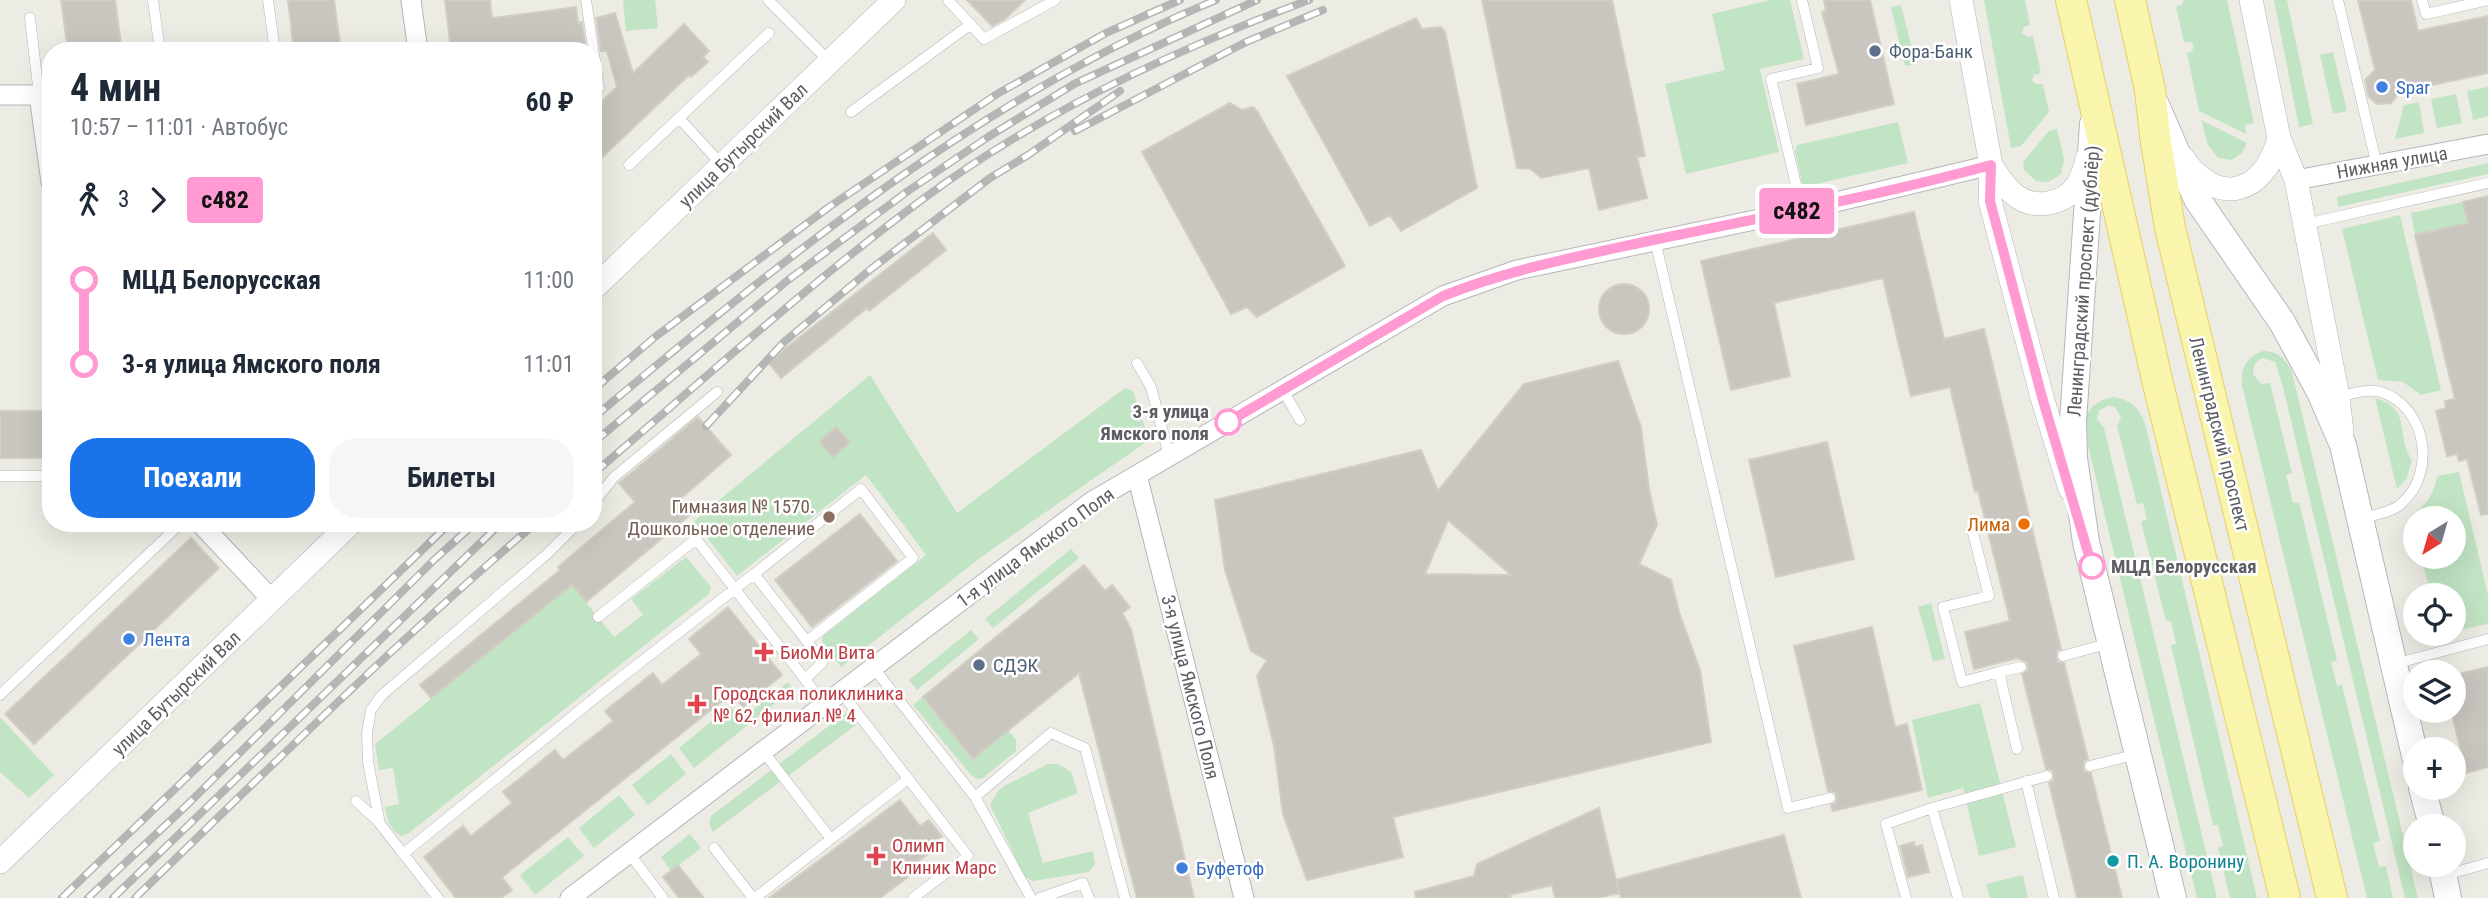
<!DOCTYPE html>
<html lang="ru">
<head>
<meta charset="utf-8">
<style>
  body { margin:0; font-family:"Roboto Condensed",sans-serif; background:#f6f6f7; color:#1f2937; height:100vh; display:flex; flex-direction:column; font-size:26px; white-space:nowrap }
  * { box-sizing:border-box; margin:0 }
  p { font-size:23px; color:#747a83 }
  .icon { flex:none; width:38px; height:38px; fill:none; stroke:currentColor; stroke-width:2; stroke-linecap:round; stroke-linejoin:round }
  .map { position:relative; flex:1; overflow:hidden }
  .sheet { position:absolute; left:42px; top:42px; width:560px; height:490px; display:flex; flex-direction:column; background:#fff; border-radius:28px; box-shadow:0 7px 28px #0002 }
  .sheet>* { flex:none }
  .badge { padding:0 14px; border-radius:5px; font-size:24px; line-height:46px }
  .needle { width:46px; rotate:217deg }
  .buttons { position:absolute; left:2403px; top:506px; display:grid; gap:14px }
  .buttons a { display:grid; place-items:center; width:63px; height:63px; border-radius:50%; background:#fff; box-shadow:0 7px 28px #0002; font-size:35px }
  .map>.badge { position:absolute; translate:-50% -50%; box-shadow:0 0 0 4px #fff }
  .legs { display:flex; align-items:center; gap:10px; height:77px; padding:0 28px; font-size:23px }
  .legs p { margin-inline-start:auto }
  .head { display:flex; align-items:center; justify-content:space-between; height:119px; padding:0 28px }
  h1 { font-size:38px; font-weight:700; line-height:52px }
  .primary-button { display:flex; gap:14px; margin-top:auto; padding:14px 28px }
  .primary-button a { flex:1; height:80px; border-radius:28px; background:#1a73e8; color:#fff; font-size:28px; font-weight:700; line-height:80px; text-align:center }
  .primary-button a+a { background:#f6f6f7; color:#1f2937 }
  ul { padding:0 28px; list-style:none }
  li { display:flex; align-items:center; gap:24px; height:84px; font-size:26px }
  li i { display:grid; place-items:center; width:10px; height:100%; margin:0 9px; background:currentColor }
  li i::after { content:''; width:18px; height:18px; margin:-9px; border:5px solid; border-radius:50%; background:#fff }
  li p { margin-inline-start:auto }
  li:first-child i { background:linear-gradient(#0000 50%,currentColor 0) }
  li:last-child i { background:linear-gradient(currentColor 50%,#0000 0) }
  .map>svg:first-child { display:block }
</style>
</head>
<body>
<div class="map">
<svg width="2488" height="898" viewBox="0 0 2488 898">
  <rect width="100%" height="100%" fill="#edece4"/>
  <path fill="#c1e4c4" d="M 623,0 L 655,0 L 658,28 L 626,31 Z
    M 1770,0 L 1790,0 L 1804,59 L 1760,69 L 1779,152 L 1686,174 L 1665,84 L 1725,70 L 1712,14 Z
    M 1984,0 L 2025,0 L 2030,25 L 2024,27 L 2022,33 L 2027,37 L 2033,36 L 2041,73 L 2034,75 L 2032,80 L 2035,84 L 2043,84 L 2049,112 L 2021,146 L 2011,148 Z
    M 2184,0 L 2227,0 L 2254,123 L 2245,125 L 2246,134 L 2199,111 L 2187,53 L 2192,51 L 2194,46 L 2191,42 L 2184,42 L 2176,7 L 2182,4 Z
    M 2274,0 L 2287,0 L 2313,124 L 2299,127 Z
    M 1901,5 L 1916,64 L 1905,66 L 1891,7 Z
    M 2333,52 L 2347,111 L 2333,114 L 2320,55 Z
    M 2488,87 L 2488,116 L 2473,120 L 2467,91 Z
    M 2456,94 L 2462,123 L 2437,128 L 2431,99 Z
    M 2419,102 L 2424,133 L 2395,139 L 2404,105 Z
    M 2201,120 L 2247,143 L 2242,153 L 2231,160 L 2218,158 L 2208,145 Z
    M 1898,122 L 1908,163 L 1803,187 L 1795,151 L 1797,145 Z
    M 2057,129 L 2064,159 L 2061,174 L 2048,182 L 2036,181 L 2024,170 L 2023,162 L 2049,131 Z
    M 2488,163 L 2488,174 L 2338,207 L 2337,197 Z
    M 2463,202 L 2468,223 L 2415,235 L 2411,213 Z
    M 2400,215 L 2441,390 L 2421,395 L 2403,382 L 2378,380 L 2342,229 Z
    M 2263,351 C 2278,351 2286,359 2292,372 L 2418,898 L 2405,898 L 2282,383 L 2275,362 L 2262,358 C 2255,362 2253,366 2253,374 L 2261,384 L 2270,383 L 2292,473 L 2286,475 L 2293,503 L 2299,502 L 2337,660 L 2331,662 L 2337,686 L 2342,685 L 2380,841 L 2373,843 L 2379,867 L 2386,866 L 2393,898 L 2367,898 L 2242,385 C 2241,367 2246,357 2263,351 Z
    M 870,375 L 957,513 L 1125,388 L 1133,391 L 1149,440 L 984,555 L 841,667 L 822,642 L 823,636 L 926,555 L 866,475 L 737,576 L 694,521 Z
    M 2114,397 C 2130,400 2139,407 2145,423 L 2257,898 L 2230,898 L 2218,848 L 2223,846 L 2218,825 L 2213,825 L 2171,645 L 2176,644 L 2171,621 L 2166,621 L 2141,521 L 2147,520 L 2143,503 L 2137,504 L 2117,426 L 2121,417 L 2115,407 L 2109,405 L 2099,411 L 2097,419 L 2104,428 L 2217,898 L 2197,898 L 2084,429 C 2085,409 2096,400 2114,397 Z
    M 2375,398 C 2413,409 2395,435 2412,460 L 2407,478 L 2397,489 Z
    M 2459,472 L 2488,595 L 2488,624 L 2454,631 L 2454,595 L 2431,595 L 2421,557 L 2454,556 L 2454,518 L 2415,518 L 2415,530 L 2411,515 C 2427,505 2434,494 2437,476 Z
    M 1071,549 L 1079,558 L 993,628 L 985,619 Z
    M 686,557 L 711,587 L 709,594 L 409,833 L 401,836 C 390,830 387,819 385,807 L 399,804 L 393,768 L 379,770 L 375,744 L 572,585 L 614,637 L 643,615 L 631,599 Z
    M 1931,603 L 1945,659 L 1933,661 L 1918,607 Z
    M 971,630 L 979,639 L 917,690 L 909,680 Z
    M 788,682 L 793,689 L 694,768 L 679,748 L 730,706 L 741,719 Z
    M 923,697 L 973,758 L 1008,730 L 1016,740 L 1016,751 L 983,778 L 978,779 L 972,776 L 913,705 Z
    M 1980,703 L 2016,847 L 1979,856 L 1963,788 L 1928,798 L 1912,720 Z
    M 847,712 L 856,725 L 713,832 L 709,824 L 711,816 Z
    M 0,717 L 54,775 L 29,798 L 0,772 Z
    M 671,754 L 686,774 L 648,805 L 632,785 Z
    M 1048,764 L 1058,764 L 1071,772 L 1078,793 L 1028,813 L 1043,863 L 1093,851 L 1095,864 L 1089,872 L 1033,881 L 1025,877 L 1022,871 L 990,805 L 998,791 L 1004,786 Z
    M 619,795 L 635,815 L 594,848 L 579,828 Z
    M 690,834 L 701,848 L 671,871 L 661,857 Z
    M 568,837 L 584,856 L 535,895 L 520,875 Z
    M 2023,875 L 2028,898 L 1990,898 L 1986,884 Z"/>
  <path fill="#c9c6c0" stroke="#d2cec2" stroke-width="2" fill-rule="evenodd" d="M 61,0 L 115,0 L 122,51 L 68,51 Z
    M 288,0 L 334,0 L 341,51 L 294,51 Z
    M 445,0 L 490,0 L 492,18 L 576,7 L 578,23 L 582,22 L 586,51 L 451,51 Z
    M 967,0 L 1025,0 L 1005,19 L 992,26 Z
    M 1482,0 L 1612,0 L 1645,156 L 1637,157 L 1647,198 L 1599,210 L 1589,168 L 1541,178 L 1531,169 L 1517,168 Z
    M 1824,0 L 1870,0 L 1894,104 L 1806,125 L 1797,84 L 1839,74 L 1822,12 L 1826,11 Z
    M 2358,0 L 2411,0 L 2418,31 L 2488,16 L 2488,73 L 2400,92 L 2391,103 L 2377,104 L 2368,96 L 2366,85 L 2365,80 L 2375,70 Z
    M 615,13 L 633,73 L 684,24 L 709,51 L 703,57 L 708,62 L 691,77 L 689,75 L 593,166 L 593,110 L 617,87 L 607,51 L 601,51 L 596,18 Z
    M 1416,18 L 1422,29 L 1441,27 L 1445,32 L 1477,188 L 1401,231 L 1390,215 L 1370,226 L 1287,76 Z
    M 1230,103 L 1242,110 L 1253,107 L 1257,111 L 1345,266 L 1257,317 L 1247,307 L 1231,314 L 1142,152 Z
    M 2488,196 L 2488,514 L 2481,515 L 2467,459 L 2459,461 L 2457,454 L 2447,456 L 2436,411 L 2446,408 L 2445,401 L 2455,399 L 2415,235 L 2468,223 L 2463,202 Z
    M 1914,212 L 1944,339 L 1984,329 L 2061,649 L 2057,651 L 2056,657 L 2058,662 L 2064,663 L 2088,759 L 2084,761 L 2083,767 L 2085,772 L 2091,773 L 2122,898 L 2077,898 L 2049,783 L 2053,781 L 2054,775 L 2052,770 L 2046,769 L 2022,674 L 2028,670 L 2027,662 L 2018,658 L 1974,669 L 1965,632 L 2010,621 L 1978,491 L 1975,492 L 1950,387 L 1911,396 L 1883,278 L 1774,303 L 1790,376 L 1731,390 L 1701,261 Z
    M 933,233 L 946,250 L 869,311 L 867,308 L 781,378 L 768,362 Z
    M1599 309a25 25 0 1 1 50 0a25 25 0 1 1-50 0Z
    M 1618,361 L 1641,427 L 1649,489 L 1657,525 L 1639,564 L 1671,580 L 1679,612 L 1700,670 L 1711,742 L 1393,817 L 1403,857 L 1307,880 L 1283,814 L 1274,746 L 1257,676 L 1267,660 L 1251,651 L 1225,570 L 1215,500 L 1421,450 L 1438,491 L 1524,384 ZM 1448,520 L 1511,575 L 1425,574 Z
    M 0,411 L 51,411 L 51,458 L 0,458 Z
    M 698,417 L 731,455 L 678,501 L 690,515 L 586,602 L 572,585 L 431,698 L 420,685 L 560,570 L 558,567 L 635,502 L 619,483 Z
    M 836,427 L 850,442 L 833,457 L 819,442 Z
    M 1827,442 L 1854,559 L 1776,577 L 1749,460 Z
    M 860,514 L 897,561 L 812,627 L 775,580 Z
    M 191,538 L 219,568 L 34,744 L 5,714 Z
    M 1084,565 L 1105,591 L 1112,585 L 1130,607 L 1122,613 L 1131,629 L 1194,898 L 1137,898 L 1079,673 L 973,759 L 923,697 Z
    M 728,607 L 782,675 L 743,707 L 732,693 L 502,877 L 512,890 L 501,898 L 456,898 L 424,857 L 463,826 L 471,836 L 512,803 L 503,792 L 555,750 L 563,760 L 613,721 L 605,711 L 653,673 L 662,685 L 701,654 L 689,639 Z
    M 1872,627 L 1895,727 L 1907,724 L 1922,790 L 1833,811 L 1831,805 L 1836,803 L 1837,797 L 1835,792 L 1828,791 L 1794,646 Z
    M 2488,667 L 2488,767 L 2466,773 L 2451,710 L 2454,710 L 2454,675 Z
    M 900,800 L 920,826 L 929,820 L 942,836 L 933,843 L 936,848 L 916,863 L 920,868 L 880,898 L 769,898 Z
    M 1599,808 L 1619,893 L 1598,898 L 1555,898 L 1552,885 L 1510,895 L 1511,898 L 1416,898 L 1415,892 L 1474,876 L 1477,864 Z
    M 1784,835 L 1801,898 L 1621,898 L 1616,880 Z
    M 1914,842 L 1915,847 L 1922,845 L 1929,872 L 1908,877 L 1900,846 Z
    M 678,865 L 704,898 L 679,898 L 663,877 Z"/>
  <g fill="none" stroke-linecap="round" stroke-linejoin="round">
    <g stroke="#b4b5ba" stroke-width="11">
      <path id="service" d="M 153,0 L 160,51
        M 268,0 L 275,51
        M 586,0 L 599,88 L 593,93
        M 768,0 L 829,61
        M 948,0 L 984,39 L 1055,0
        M 2338,0 L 2377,166
        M 2422,0 L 2426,14 L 2488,0
        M 30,18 L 39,95
        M 851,112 L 971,24
        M 679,118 L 721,164
        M 629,165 L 769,33
        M 1802,210 L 1771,79 L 1818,68 L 1802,0
        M 2305,224 L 2488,183
        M 1655,240 L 1788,808 L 1830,798
        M 1137,363 L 1151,387 L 1169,456
        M 1283,390 L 1300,420
        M 2339,397 C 2352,394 2367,388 2381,392 C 2427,407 2437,473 2401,504 C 2391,513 2372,515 2360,519
        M 0,476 L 51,476
        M 593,504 L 614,477 L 717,392
        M 1972,529 L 1989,596 L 1943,607 L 1962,682 L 1999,672
        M 598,617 L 696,539 L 825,705
        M 2063,656 L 2110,643
        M 2394,664 L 2488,639
        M 873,667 L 975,797 L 1031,898
        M 806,678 L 822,663 L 820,658 L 754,574 L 861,489 L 913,558 L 807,641
        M 841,692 L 968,856 L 913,898
        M 0,695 L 181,523
        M 2017,749 L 1999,672 L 2021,667
        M 763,751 L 831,839
        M 2090,766 L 2137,754
        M 2026,781 L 2054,898
        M 975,797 L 1051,733 L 1085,748 L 1125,898
        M 356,801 L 380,823
        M 1932,808 L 1958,898
        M 714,848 L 753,898
        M 629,853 L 663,898
        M 403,854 L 601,693 L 754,574
        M 2445,875 L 2488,863
        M 438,898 L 380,824 L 368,762 L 367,733 L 371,710 L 382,695 L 547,554 L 578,523
        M 755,898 L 908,779
        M 1040,898 L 1083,883 L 1089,898
        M 1906,898 L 1886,824 L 1932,808 L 2047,776"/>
    </g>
    <g stroke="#b4b5ba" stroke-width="21">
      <path id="minor" d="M 411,0 L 418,51
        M 0,95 L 39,95 L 51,182
        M 2296,180 L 2488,144
        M 1137,475 L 1244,898
        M 200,523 L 272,600
        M 570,898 L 1091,502 L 1443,296 L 1517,270 L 1802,210 L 1991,165"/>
    </g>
    <g stroke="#b4b5ba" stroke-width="24">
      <path id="tertiary" d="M 1961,0 L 1991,165 L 1990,201 L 2042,397 L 2070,489
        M 2251,0 L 2279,138 L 2296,180 L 2338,397 L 2342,432
        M 2182,157 C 2217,208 2264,195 2279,138
        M 1991,165 C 1998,176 2004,187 2015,195 C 2033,210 2064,205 2077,185 C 2082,177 2085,168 2087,159
        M 593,289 L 894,0
        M 0,862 L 351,523"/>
    </g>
    <g stroke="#b5b7bd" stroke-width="28">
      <path id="secondary" d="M 2156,105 L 2197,199 L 2282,322 L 2320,392 L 2343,445 L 2415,756
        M 2093,124 L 2073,422 L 2074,458 L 2086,542 L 2173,898
        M 2422,788 L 2432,826
        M 2441,864 L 2448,898"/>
    </g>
    <g stroke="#e9cf61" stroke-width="32">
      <path id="primary" d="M 2071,0 L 2158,384 L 2285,898
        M 2130,0 L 2150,90 L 2155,136 L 2170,228 L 2332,898"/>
    </g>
    <use href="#service" stroke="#fff" stroke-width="10"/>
    <use href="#minor" stroke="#fff" stroke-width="19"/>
    <use href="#tertiary" stroke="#fff" stroke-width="23"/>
    <use href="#secondary" stroke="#fff" stroke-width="26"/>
    <use href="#primary" stroke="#faf5ac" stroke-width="30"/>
    <g stroke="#b4b5b5" stroke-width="8">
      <path id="rail" d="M 1075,131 L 1246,42 L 1323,10
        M 593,390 L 655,337 L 829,207 L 997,94 L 1106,33 L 1180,0
        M 593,418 C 785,257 983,96 1216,0
        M 706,426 L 784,342 L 871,269 L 990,178 L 1028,155 L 1120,91
        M 593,443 L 788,280 L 908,191 L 988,137 L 1074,84 L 1257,0
        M 593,474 C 702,381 808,284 923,199 C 1039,113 1174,50 1309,0
        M 62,898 L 450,523
        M 88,898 L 187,805 L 435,559 L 475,523
        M 113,898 L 501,523
        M 135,898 C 266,771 396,642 536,523"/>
    </g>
    <use href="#rail" stroke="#fff" stroke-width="5" stroke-dasharray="16" stroke-linecap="butt"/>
  </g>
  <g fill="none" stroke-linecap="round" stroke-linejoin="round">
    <g stroke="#fff" stroke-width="16">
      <path id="line-1" d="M 1228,422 L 1443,296 C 1513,268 1585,255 1658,239 C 1770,216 1881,195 1991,165 L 1990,201 L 2042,397 L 2092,566"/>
    </g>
    <use href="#line-1" stroke="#ff9ad2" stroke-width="10"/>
  </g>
  <g fill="#5c6f8a" stroke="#fff" stroke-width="2.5">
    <circle cx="1875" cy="51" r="7"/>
    <circle cx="979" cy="665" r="7"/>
  </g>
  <g fill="#3f7fe0" stroke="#fff" stroke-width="2.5">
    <circle cx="2382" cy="87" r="7"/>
    <circle cx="129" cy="639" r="7"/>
    <circle cx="1182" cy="868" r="7"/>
  </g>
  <g fill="#fff" stroke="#ff9ad2" stroke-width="3.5">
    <circle cx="1228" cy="422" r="12"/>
    <circle cx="2092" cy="566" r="12"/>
  </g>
  <circle fill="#8d6e63" stroke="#fff" stroke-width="2.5" cx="829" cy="517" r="7"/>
  <circle fill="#e8710a" stroke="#fff" stroke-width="2.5" cx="2024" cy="524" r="7"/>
  <g fill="#e0444e" stroke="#fff" stroke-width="2.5">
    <path d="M760.5 641.5h7v7h7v7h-7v7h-7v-7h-7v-7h7z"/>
    <path d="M693.5 693.5h7v7h7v7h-7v7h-7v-7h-7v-7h7z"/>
    <path d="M872.5 845.5h7v7h7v7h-7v7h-7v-7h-7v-7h7z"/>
  </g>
  <circle fill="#0f9aa8" stroke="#fff" stroke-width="2.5" cx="2113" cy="861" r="7"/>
  <g text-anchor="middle" stroke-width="5" stroke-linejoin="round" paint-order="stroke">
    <g font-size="19" fill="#4e5e75" stroke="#fff" text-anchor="start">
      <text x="1889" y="58">Фора-Банк</text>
      <text x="993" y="672">СДЭК</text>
    </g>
    <g font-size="19" fill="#366cbe" stroke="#fff" text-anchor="start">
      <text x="2396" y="94">Spar</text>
      <text x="143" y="646">Лента</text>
      <text x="1196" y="875">Буфетоф</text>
    </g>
    <g font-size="19" fill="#5c5e63" stroke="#fff">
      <text transform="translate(743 145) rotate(-44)" y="7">улица Бутырский Вал</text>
      <text transform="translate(2392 162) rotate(-10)" y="7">Нижняя улица</text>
      <text transform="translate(2083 281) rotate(-86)" y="7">Ленинградский проспект (дублёр)</text>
      <text transform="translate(2220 434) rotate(76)" y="7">Ленинградский проспект</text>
      <text transform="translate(1035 547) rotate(-36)" y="7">1-я улица Ямского Поля</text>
      <text transform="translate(1191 687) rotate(76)" y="7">3-я улица Ямского Поля</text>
      <text transform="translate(176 693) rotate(-44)" y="7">улица Бутырский Вал</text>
    </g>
    <g font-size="19" font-weight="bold" fill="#5c5e63" stroke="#fff" text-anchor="end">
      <text x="1209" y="418">3-я улица<tspan x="1209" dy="22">Ямского поля</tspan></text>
      <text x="2111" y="573" text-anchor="start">МЦД Белорусская</text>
    </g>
    <g font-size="19" fill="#785e54" stroke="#fff" text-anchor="end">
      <text x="815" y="513">Гимназия № 1570.<tspan x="815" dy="22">Дошкольное отделение</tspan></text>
    </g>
    <g font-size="19" fill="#c56008" stroke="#fff" text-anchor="end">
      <text x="2010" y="531">Лима</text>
    </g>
    <g font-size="19" fill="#be3a42" stroke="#fff" text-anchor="start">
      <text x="780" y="659">БиоМи Вита</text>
      <text x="713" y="700">Городская поликлиника<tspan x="713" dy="22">№ 62, филиал № 4</tspan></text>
      <text x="892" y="852">Олимп<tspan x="892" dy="22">Клиник Марс</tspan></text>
    </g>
    <g font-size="19" fill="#0d838f" stroke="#fff" text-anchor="start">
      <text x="2127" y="868">П. А. Воронину</text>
    </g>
  </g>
</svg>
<div class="buttons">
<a><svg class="needle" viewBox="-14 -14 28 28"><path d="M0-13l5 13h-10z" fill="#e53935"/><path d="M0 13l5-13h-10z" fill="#747a83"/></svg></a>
<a><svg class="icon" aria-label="locate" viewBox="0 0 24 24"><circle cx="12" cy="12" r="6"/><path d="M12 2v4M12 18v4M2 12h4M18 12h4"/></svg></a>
<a><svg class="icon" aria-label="layers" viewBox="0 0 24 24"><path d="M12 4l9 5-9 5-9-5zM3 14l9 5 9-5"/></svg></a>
<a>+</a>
<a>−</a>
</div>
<b class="badge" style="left:1797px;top:211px;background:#ff9ad2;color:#111">с482</b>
<section class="sheet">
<div class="head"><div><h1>4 мин</h1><p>10:57 – 11:01 · Автобус</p></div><b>60 ₽</b></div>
<div class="legs"><svg class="icon" aria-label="walk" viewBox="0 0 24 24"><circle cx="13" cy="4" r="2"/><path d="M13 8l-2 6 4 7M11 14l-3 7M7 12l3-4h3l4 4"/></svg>3<svg class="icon" aria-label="forward" viewBox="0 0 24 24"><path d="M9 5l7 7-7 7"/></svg><b class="badge" style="background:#ff9ad2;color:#111">с482</b></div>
<ul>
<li><i style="color:#ff9ad2"></i><b>МЦД Белорусская</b><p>11:00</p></li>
<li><i style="color:#ff9ad2"></i><b>3-я улица Ямского поля</b><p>11:01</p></li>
</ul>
<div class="primary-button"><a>Поехали</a><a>Билеты</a></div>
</section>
</div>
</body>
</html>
